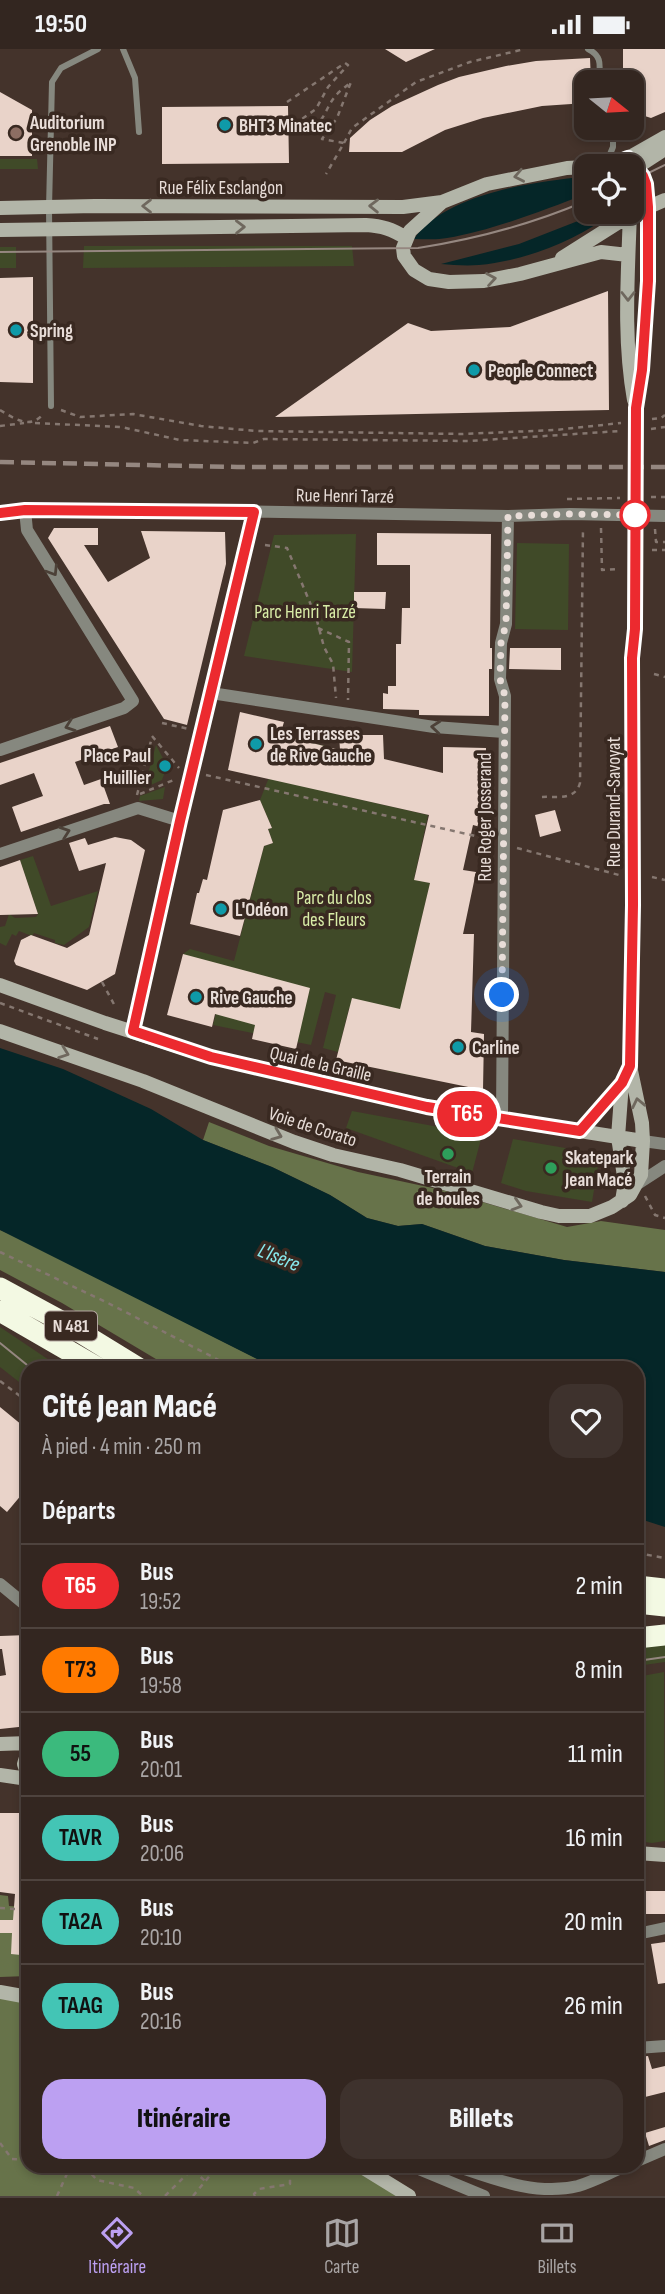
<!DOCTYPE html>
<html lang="fr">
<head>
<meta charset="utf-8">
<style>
  body { margin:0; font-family:"Sofia Sans Condensed",sans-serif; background:#3e322d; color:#f1f3f6; height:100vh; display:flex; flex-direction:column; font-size:26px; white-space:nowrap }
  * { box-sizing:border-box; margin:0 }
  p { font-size:23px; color:#a9a5a5 }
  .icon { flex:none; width:38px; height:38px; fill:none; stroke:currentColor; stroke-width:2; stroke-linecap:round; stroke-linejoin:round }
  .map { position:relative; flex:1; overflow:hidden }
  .side { position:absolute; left:21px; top:1312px; width:623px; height:812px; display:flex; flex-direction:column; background:#332620; border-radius:21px; box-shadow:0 4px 10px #0003,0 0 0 2px #4e433e }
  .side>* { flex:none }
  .badge { padding:0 14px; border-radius:23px; font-size:24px; line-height:46px }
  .needle { width:46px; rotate:108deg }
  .fabs { position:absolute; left:574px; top:21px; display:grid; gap:14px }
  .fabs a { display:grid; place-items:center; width:70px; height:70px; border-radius:14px; background:#332620; box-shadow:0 4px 10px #0003,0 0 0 2px #4e433e; font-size:35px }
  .you { position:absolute; width:35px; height:35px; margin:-18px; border:5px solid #fff; border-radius:50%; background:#1a73e8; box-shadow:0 0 0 10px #1a73e833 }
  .map>.badge { position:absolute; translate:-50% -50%; box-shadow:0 0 0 4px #fff }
  h2 { padding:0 21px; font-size:26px; line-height:63px }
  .round { display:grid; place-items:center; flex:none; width:74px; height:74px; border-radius:21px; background:#3e322d }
  .summary { display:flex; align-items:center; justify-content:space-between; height:119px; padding:0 21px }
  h1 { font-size:33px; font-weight:800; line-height:52px }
  .button { display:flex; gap:14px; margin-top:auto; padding:14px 21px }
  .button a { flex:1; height:80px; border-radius:21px; background:#bca0f2; color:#111; font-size:28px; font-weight:800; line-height:80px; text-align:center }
  .button a+a { background:#3e322d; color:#f1f3f6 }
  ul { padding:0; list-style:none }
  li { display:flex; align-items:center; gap:21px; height:84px; padding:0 21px; border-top:2px solid #4e433e }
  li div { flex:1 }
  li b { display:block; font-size:26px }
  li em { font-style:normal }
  li .badge { min-width:77px; font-weight:700; text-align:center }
  .status { display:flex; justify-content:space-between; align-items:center; height:49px; padding:0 35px; background:#332620; direction:ltr }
  .status svg { height:19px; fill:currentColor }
  .tab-bar { display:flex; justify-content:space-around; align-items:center; height:98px; border-top:2px solid #4e433e; background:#332620; font-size:19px; color:#a9a5a5 }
  .tab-bar a { display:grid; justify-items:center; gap:4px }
  .tab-bar .on { color:#bca0f2 }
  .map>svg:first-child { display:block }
</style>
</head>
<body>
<div class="status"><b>19:50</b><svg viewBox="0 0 49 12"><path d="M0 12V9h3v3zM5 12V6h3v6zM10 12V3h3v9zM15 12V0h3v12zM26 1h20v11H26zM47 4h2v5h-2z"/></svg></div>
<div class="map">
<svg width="665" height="2147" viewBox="0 0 665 2147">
  <rect width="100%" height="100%" fill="#44332b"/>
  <path fill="#404a28" d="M 0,110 L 37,110 L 38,120 L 0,120 Z
    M 84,197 L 352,197 L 354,217 L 83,219 Z
    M 0,198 L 16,198 L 16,219 L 0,219 Z
    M 356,485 L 352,623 L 244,607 L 274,486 Z
    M 517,494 L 569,495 L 568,581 L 515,580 Z
    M 285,688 L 330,698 L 334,713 L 332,744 L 428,766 L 414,830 L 430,834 L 408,928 L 432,970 L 420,1028 L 387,1022 L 398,971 L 349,959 L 338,1003 L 323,999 L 336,946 L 325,943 L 311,996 L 213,976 L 224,932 L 180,920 L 183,905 L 190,900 L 234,912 L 264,797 L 273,794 L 268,780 L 272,779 L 260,751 Z
    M 156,696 L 167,717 L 162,731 L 144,739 Z
    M 165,738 L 163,750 L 139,752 L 140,747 Z
    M 33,807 L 51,857 L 98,842 L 89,878 L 64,896 L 55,894 L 55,891 L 34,884 L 32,887 L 19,882 L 16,887 L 12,885 L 6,897 L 0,894 L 0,878 L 5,877 L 9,865 L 15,869 L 36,868 L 38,865 L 20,811 Z
    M 352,1062 L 482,1086 L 472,1124 L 346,1079 Z
    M 513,1090 L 600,1105 L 592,1153 L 526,1142 L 501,1134 Z
    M 0,1278 L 61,1319 L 28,1320 L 28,1340 L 0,1318 Z
    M 665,1593 L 665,1613 L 637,1617 L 637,1597 Z
    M 664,1623 L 665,1792 L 652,1794 L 637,1792 L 637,1695 L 642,1627 Z"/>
  <path fill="#67734a" d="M 209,1073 L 269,1097 L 358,1123 L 442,1141 L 567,1178 L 601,1172 L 665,1181 L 665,1223 L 564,1211 L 485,1197 L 422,1175 L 398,1177 L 367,1169 L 330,1146 L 272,1118 L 203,1091 Z
    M 0,1181 L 17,1188 L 275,1319 L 171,1319 L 62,1254 L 0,1221 Z
    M 0,1846 L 8,1847 L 9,1857 L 28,1858 L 28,1927 L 0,1928 Z
    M 0,1944 L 28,1949 L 28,2118 L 362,2118 L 409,2147 L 0,2147 Z"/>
  <path fill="#052628" d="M 582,128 L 586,129 L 586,145 C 544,161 491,182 447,189 C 437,191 425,190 414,190 C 445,145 532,133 582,128 Z
    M 601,163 L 614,163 C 575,192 528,211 479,216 C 466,217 453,216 441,215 L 519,195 Z
    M 0,999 L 63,1020 L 151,1060 L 203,1091 L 272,1118 L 330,1146 L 367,1169 L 398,1177 L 422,1175 L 485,1197 L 564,1211 L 665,1223 L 665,1478 L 637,1469 L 637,1320 L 275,1319 L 0,1181 Z"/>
  <path fill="#e9d3c9" d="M 385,0 L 435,0 L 406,13 Z
    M 623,0 L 665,0 L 665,63 L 651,69 L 632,63 L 632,33 L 623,33 Z
    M 590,9 L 591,33 L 586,33 L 586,54 L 542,57 L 483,69 L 445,81 L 402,103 L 349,103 L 350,89 L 370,71 L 392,57 L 438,36 L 459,28 L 506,17 L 536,12 Z
    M 0,43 L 32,61 L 32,107 L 0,107 Z
    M 288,57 L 289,114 L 162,115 L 162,58 Z
    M 33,228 L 33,334 L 0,333 L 0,229 Z
    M 608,242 L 609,361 L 275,368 L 408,274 L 431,282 L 510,278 Z
    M 54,479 L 98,479 L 98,496 L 84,496 L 108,533 L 150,509 L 141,482 L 225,483 L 226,515 L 187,676 L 164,670 L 48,489 Z
    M 377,484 L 491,485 L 490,599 L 492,599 L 492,620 L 489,620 L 489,667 L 419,666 L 419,661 L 383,660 L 383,644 L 388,645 L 388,637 L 396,637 L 396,595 L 401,595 L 402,559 L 410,559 L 410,516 L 377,516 Z
    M 354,543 L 386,543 L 385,560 L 354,559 Z
    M 510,599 L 561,599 L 561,621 L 509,620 Z
    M 240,663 L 284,673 L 280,686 L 340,701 L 339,686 L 383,686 L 384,710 L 443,724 L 443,698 L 486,699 L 484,779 L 473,776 L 463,821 L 476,823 L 463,885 L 474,885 L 471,983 L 484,985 L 483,1041 L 336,1011 L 352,949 L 400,960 L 430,834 L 414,831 L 429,766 L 228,721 Z
    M 110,677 L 118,698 L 75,713 L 84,736 L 101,730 L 110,755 L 104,755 L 21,783 L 12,758 L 43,747 L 34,724 L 0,736 L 0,714 Z
    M 260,751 L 272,779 L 268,780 L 273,794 L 264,797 L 240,887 L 190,875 L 197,844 L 199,844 L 203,830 L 207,831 L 223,761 Z
    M 555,761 L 561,782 L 540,788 L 535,766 Z
    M 115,788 L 131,791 L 145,801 L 115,925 L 87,941 L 16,916 L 14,912 L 21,891 L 31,886 L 67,899 L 89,886 L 106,814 L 79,822 L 69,794 L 85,789 L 88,796 Z
    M 20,811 L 38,865 L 0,866 L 0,818 Z
    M 183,905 L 310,939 L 296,1000 L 252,990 L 255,976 L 215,965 L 212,978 L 167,966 Z
    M 0,1358 L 28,1381 L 28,1438 L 7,1463 L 0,1457 Z
    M 28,1586 L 28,1677 L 0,1680 L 0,1627 L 6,1626 L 2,1600 L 0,1600 L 0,1587 Z
    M 0,1764 L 28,1764 L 28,1849 L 25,1871 L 28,1871 L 28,1884 L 24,1884 L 21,1906 L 11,1905 L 12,1884 L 0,1884 L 0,1871 L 13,1871 L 15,1845 L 0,1843 Z
    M 637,1842 L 665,1842 L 665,1865 L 637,1865 Z
    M 665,1893 L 665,1934 L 658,1935 L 651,1895 Z
    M 648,2007 L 652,2020 L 665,2017 L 665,2043 L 637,2050 L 637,2008 Z
    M 665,2078 L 665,2091 L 649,2097 L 645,2084 Z"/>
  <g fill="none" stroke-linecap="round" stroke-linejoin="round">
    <path stroke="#857770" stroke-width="2.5" stroke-dasharray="5 5" stroke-linecap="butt" d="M 287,53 L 345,14 L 348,16 L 328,38 L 316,60 L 292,77 L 296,80 C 329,77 320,64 338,44 C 342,40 347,37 351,33 L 337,69 L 322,90 L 344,94 L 326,125
      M 344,94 L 352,79 L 416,33 L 470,13 L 525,0
      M 0,361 C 15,370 31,381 44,364
      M 61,361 L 80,368 L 133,365 L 201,377 L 256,382 L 463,385 L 555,381 L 621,374
      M 652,370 L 661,369 L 665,366
      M 35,374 L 121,378 L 180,391 L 253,394 L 264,390 L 469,392 L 620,382
      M 0,377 L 24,374
      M 651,380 L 665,378
      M 651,448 L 665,448
      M 567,450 L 620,449
      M 601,479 L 602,521 L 618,520
      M 655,480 L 656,493 L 665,493
      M 265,496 L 287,499 L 316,568 L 324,598 L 333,615 L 336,649
      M 652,501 L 665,501
      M 318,579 L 349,593 L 348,651
      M 654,625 L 665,628
      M 162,674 L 189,680
      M 152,687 L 179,719
      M 206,726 L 489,790
      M 140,745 L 176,730
      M 137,746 L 152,688
      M 542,748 C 557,747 575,752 580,734 L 583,479
      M 517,799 L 619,826
      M 652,828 L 665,831
      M 102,933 L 116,959
      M 0,954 L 98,990
      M 645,1147 L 655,1166 L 665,1169
      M 0,1203 L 108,1254 L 236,1320
      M 0,1332 L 28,1353
      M 637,1504 L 665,1509
      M 0,1859 L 28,1861
      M 0,2094 L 12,2110 L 28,2111
      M 85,2118 L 97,2131 L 134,2139 L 143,2147
      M 57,2147 L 70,2118
      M 165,2147 L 192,2120 L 205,2132
      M 193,2147 L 217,2118
      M 255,2147 L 254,2145 L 259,2140 L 290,2135 L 290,2118"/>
    <path stroke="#86887f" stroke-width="6" d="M 123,0 L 135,29 L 139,83
      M 588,0 C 604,8 599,18 599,33
      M 605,117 L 613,98 L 613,79
      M 51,357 L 49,159 L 52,33 L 61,19 L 98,0"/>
    <path stroke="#86887f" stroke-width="12" d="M 0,465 L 25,461 L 232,462 L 508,467 L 570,465 L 665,467
      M 211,644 L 434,678 L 504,683
      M 0,701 L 124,659 L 133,652 L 27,481 L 25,461
      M 0,805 L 138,759 L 180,772
      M 133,982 L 180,772 L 254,463
      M 502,1070 L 505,647 L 500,630 L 501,594 L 506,575 L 508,467
      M 643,1092 L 665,1095
      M 639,1134 L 665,1117
      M 0,1535 L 28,1558
      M 637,1885 L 665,1879
      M 637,1999 L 665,1997
      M 637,2112 L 665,2100
      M 414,2118 L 484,2147
      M 459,2118 C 497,2131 538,2147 578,2137 C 594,2132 609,2124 624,2118"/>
    <path stroke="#b2b5a8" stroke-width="14" d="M 608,117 L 628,109 L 665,88
      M 586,118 L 567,119 L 487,135 L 442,153 L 410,182 L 403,199 L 404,207 L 414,221 L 429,230 L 449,233 L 484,232 L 520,225 L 601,203 L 628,206
      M 633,124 L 637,118 L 665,100
      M 0,159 L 95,157 L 403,158 L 442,153
      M 630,163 C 628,226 623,289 634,351
      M 0,181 L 366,176 C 382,177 392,180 406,189
      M 562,209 L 630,166 L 665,151
      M 0,936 L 105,974 L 211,1008 L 427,1058 L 643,1092
      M 0,982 L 143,1032 L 294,1093 L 333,1106 L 400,1121 L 541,1163 L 559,1167 L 590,1167 L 612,1158 L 630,1146 L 641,1126 L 643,1092 L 642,1074 L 630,1017 L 633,856 L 632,609 L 635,581 L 636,359 L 642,321 L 648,232 L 648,158 L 643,127 L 628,109
      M 580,1082 L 622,1034
      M 622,1152 L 625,1134 L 618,1088 L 622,1034
      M 0,1695 L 28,1694
      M 28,1702 L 24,1715 L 28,1726
      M 0,1726 L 21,1729 L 28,1727
      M 637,1804 L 665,1806
      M 0,1943 L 28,1948
      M 362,2118 L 409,2147"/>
    <path stroke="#f3f9e3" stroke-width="21" d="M 0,1239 L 70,1277 L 140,1320
      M 0,1262 L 100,1320
      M 637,1537 L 665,1540
      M 637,1554 L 665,1557
      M 637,1589 L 665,1586"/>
    <path stroke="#958780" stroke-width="2" d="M 632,132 L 665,116
      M 0,203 L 418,199 C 476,190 532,175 586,152
      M 0,1294 L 32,1320
      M 637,1612 L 665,1608"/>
    <path stroke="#958780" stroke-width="4.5" stroke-dasharray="14 7" stroke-linecap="butt" d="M 0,413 L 237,418 L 665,418"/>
  </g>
  <defs><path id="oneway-chevron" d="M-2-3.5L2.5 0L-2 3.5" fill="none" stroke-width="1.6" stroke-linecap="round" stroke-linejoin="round" transform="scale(1.75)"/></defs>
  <g stroke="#6f685e">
    <use href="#oneway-chevron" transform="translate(519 127) rotate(169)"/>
    <use href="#oneway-chevron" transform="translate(147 157) rotate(-180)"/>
    <use href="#oneway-chevron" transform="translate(374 157) rotate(-179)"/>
    <use href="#oneway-chevron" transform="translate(240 178) rotate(-1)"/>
    <use href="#oneway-chevron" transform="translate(491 230) rotate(-9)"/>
    <use href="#oneway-chevron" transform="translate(628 247) rotate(90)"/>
    <use href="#oneway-chevron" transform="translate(64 1004) rotate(20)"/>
    <use href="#oneway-chevron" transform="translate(638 1054) rotate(-102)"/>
    <use href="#oneway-chevron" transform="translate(277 1086) rotate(21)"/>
    <use href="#oneway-chevron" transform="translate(517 1156) rotate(17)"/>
  </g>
  <g stroke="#4c4138">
    <use href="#oneway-chevron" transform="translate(53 522) rotate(58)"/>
    <use href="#oneway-chevron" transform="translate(70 677) rotate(161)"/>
    <use href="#oneway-chevron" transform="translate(436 678) rotate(-175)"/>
    <use href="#oneway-chevron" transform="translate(65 783) rotate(-19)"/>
  </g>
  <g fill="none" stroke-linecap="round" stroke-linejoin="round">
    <g stroke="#fff" stroke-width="16">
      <path id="line" d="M 0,464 L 25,461 L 254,463 L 180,772 L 133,982 L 211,1008 L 427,1058 L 580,1082 L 622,1034 L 630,1017 L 633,856 L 632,609 L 635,580 L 636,359 L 642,321 L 648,232 L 648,158 L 646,135 L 643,127 L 628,109 L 608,117"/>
    </g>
    <use href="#line" stroke="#ec2a2f" stroke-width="10"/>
    <path stroke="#e8ddd8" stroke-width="7" stroke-dasharray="0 12.6" d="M 502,946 L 505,647 L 500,630 L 501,594 L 506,575 L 508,467 L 570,465 L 635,466"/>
  </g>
  <g fill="#0f9aa8" stroke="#392921" stroke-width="2.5">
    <circle cx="225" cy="76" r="7"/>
    <circle cx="16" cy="281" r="7"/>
    <circle cx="474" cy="321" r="7"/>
    <circle cx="256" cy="695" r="7"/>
    <circle cx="165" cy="717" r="7"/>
    <circle cx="221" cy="860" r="7"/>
    <circle cx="196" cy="948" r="7"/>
    <circle cx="458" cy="998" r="7"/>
  </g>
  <circle fill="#8d6e63" stroke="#392921" stroke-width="2.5" cx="16" cy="84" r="7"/>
  <circle fill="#fff" stroke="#ec2a2f" stroke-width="3.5" cx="635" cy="466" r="14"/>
  <g fill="#2e9e5b" stroke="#392921" stroke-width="2.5">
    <circle cx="448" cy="1105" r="7"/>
    <circle cx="551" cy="1119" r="7"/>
  </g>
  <g text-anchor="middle" stroke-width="7" stroke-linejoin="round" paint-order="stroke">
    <rect fill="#392921" stroke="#b4a7a1" stroke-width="2" x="45" y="1262.5" width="52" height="29" rx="5"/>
    <g font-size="18" font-weight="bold" fill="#e8ddd8">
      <text x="71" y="1283">N 481</text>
    </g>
    <g font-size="19" font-weight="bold" fill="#e8ddd8" stroke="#392921" text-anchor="start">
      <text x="30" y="80">Auditorium<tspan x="30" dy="22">Grenoble INP</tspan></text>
      <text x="239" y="83">BHT3 Minatec</text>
      <text x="30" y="288">Spring</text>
      <text x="488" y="328">People Connect</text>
      <text x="270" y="691">Les Terrasses<tspan x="270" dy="22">de Rive Gauche</tspan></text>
      <text x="151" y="713" text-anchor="end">Place Paul<tspan x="151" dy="22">Huillier</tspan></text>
      <text x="235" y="867">L'Odéon</text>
      <text x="210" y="955">Rive Gauche</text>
      <text x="472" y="1005">Carline</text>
      <text x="565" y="1115">Skatepark<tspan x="565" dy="22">Jean Macé</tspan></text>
      <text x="448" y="1134" text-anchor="middle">Terrain<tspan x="448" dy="22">de boules</tspan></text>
    </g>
    <g font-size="19" fill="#e8ddd8" stroke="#392921">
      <text x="221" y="145">Rue Félix Esclangon</text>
      <text transform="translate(345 446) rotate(1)" y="7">Rue Henri Tarzé</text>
      <text transform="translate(613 753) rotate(-90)" y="7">Rue Durand-Savoyat</text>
      <text transform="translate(484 768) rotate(-90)" y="7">Rue Roger Josserand</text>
      <text transform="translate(321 1014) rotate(13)" y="7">Quai de la Graille</text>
      <text transform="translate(313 1077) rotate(18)" y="7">Voie de Corato</text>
    </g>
    <g font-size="19" fill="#d8eca7" stroke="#392921">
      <text x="305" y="569">Parc Henri Tarzé</text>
      <text x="334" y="855">Parc du clos<tspan x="334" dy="22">des Fleurs</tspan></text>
    </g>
    <g font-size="21" font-style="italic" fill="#88e9ed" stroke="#392921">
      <text transform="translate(279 1208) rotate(22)" y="7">L'Isère</text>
    </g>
  </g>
</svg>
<div class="fabs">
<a><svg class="needle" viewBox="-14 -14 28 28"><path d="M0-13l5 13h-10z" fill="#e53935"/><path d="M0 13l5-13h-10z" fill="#a9a5a5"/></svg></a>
<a><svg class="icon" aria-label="locate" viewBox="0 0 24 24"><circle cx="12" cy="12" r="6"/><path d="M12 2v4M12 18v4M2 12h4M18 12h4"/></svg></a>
</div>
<div class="you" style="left:502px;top:946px"></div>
<b class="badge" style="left:467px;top:1065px;background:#ec2a2f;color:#fff">T65</b>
<section class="side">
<div class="summary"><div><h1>Cité Jean Macé</h1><p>À pied · 4 min · 250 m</p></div><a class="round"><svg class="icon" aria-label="heart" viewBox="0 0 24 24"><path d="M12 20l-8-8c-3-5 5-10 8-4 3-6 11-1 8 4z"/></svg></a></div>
<h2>Départs</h2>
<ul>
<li><span class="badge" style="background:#ec2a2f;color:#fff">T65</span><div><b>Bus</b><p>19:52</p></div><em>2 min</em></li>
<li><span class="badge" style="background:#ff7a00;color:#111">T73</span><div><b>Bus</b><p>19:58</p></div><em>8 min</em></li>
<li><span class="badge" style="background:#3bba7d;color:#111">55</span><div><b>Bus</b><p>20:01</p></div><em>11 min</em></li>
<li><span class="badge" style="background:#43c5b5;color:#111">TAVR</span><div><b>Bus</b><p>20:06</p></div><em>16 min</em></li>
<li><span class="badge" style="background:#43c5b5;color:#111">TA2A</span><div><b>Bus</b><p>20:10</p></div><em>20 min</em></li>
<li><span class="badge" style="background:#43c5b5;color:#111">TAAG</span><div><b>Bus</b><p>20:16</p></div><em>26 min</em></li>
</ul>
<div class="button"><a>Itinéraire</a><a>Billets</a></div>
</section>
</div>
<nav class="tab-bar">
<a class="on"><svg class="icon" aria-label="directions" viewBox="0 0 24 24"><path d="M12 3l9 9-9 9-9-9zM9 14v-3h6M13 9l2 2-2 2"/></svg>Itinéraire</a>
<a><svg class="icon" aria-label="map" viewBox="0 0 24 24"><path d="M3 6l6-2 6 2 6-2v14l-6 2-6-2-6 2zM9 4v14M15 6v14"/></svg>Carte</a>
<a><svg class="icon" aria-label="tickets" viewBox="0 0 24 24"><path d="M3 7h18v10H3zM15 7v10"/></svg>Billets</a>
</nav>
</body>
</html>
